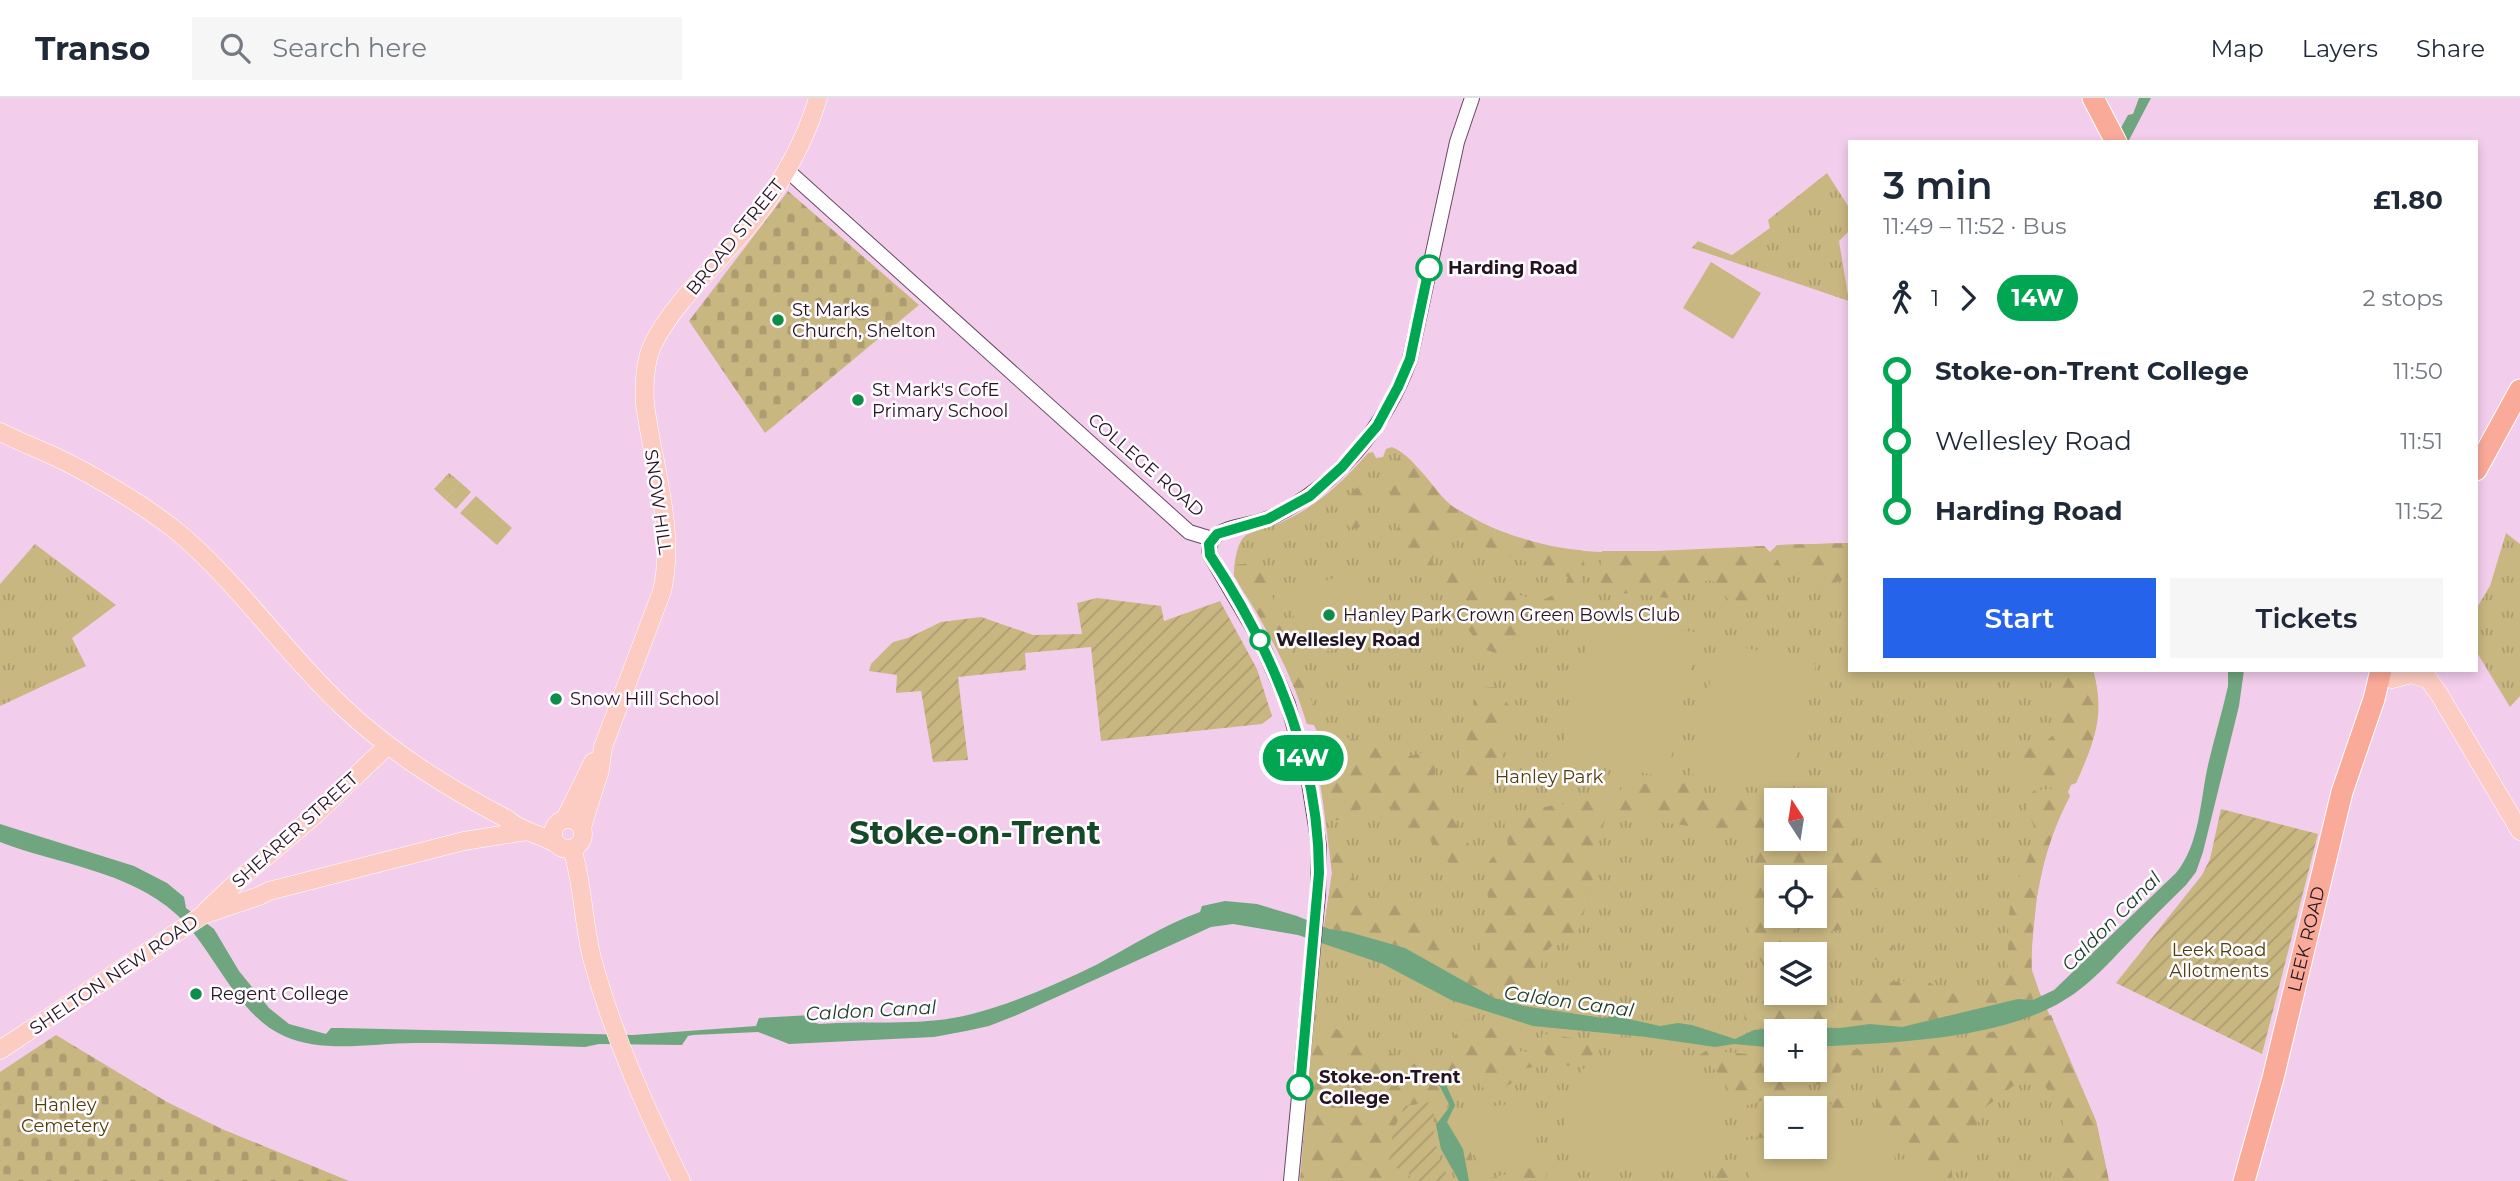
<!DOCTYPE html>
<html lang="en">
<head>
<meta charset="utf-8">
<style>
  body { margin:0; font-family:Montserrat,sans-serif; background:#f6f6f7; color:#1f2937; height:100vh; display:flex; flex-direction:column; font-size:26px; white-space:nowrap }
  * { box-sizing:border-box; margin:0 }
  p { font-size:23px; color:#747a83 }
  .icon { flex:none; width:38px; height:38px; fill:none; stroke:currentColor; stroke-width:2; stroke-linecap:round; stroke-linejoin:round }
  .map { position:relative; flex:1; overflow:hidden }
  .details { position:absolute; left:1848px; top:42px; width:630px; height:532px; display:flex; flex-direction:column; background:#fff; border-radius:0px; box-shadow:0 4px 10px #0003 }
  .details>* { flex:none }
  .badge { padding:0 14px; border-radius:23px; font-size:24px; line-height:46px }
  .needle { width:46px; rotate:348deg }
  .controls { position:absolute; left:1764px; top:690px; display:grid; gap:14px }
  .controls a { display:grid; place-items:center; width:63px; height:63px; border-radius:0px; background:#fff; box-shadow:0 4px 10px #0003; font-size:35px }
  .map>.badge { position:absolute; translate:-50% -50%; box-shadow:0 0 0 4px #fff }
  .legs { display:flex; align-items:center; gap:10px; height:77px; padding:0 35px; font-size:23px }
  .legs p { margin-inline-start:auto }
  .head { display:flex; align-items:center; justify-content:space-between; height:119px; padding:0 35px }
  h1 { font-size:38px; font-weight:600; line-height:52px }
  .action { display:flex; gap:14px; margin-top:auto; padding:14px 35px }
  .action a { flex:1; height:80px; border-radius:0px; background:#2563eb; color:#fff; font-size:28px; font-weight:600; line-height:80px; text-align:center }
  .action a+a { background:#f6f6f7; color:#1f2937 }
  ul { padding:0 35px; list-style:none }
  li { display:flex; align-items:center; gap:24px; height:70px; font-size:26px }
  li i { display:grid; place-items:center; width:10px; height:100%; margin:0 9px; background:currentColor }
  li i::after { content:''; width:18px; height:18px; margin:-9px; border:5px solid; border-radius:50%; background:#fff }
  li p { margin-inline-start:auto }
  li:first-child i { background:linear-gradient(#0000 50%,currentColor 0) }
  li:last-child i { background:linear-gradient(currentColor 50%,#0000 0) }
  header { display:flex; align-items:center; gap:42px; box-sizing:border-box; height:98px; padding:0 35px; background:#fff; border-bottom:2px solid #e0e1e3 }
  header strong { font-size:33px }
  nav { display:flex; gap:38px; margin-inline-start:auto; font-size:24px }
  .search { width:490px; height:63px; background:#f6f6f7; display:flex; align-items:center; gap:18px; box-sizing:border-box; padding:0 24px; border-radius:0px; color:#747a83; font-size:26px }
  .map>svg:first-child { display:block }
</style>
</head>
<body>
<header>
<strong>Transo</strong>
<div class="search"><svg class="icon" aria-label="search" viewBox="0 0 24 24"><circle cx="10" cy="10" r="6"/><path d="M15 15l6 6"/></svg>Search here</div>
<nav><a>Map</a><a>Layers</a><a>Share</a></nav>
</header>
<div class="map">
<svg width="2520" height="1083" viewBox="0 0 2520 1083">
  <defs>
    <pattern id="grass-tufts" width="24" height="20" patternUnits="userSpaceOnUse" patternTransform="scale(1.75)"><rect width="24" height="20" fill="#c8b781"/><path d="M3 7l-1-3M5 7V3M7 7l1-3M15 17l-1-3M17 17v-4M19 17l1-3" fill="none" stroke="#ac9c6f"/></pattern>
    <pattern id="forest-firs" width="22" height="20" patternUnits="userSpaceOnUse" patternTransform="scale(1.75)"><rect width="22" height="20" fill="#c8b781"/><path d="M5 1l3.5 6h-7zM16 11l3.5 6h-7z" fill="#ac9c6f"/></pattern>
    <pattern id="cemetery-stones" width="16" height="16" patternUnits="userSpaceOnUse" patternTransform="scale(1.75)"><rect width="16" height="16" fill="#c8b781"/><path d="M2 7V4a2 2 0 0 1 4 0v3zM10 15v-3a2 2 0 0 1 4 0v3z" fill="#ac9c6f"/></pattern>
    <pattern id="garden-furrows" width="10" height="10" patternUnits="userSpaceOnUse" patternTransform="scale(1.75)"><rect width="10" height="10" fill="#c8b781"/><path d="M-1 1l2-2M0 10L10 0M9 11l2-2" fill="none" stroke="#ac9c6f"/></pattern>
  </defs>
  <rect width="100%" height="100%" fill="#f3ceec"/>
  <path fill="url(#grass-tufts)" fill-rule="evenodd" d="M 1827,75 L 1850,111 L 1850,132 L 1839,143 L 1849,203 L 1692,150 L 1698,143 L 1732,157 L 1770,130 L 1768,122 Z
    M 1392,349 C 1420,361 1431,396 1457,411 C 1476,422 1499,434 1520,441 C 1590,464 1691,452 1764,448 L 1770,454 L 1777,447 L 1850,445 L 1850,572 L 2093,572 C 2106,618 2094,643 2076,685 L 2071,687 L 2068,694 L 2070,698 L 2056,725 L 2046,754 L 2037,798 L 2030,866 L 2039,893 L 2096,1023 L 2109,1083 L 1300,1083 L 1319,862 L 1332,775 L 1321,689 L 1313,647 L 1318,644 L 1320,640 L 1314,627 L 1307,626 C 1291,573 1264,525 1234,478 C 1234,467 1236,445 1246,437 C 1256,432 1267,430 1277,426 C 1314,411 1343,384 1368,355 L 1373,354 L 1376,360 L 1383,359 L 1386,351 ZM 1776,702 L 1815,702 L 1815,740 L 1776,740 ZM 1776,779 L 1815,779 L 1815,817 L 1776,817 ZM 1776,856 L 1815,856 L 1815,894 L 1776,894 ZM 1776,933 L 1815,933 L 1815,971 L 1776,971 ZM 1776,1010 L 1815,1010 L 1815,1048 L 1776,1048 Z
    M 449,375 L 460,384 L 445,401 L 434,391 Z
    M 2506,435 L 2520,446 L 2520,598 L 2510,609 L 2476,553 L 2476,511 L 2490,488 Z
    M 35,446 L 116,507 L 72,540 L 86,568 L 0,608 L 0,486 Z"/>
  <path fill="url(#forest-firs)" fill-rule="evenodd" d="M 1401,359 C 1423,368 1434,393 1452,408 C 1476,428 1549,452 1581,452 L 1585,469 L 1580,485 L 1570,489 L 1566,485 L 1568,479 L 1444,434 L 1431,465 L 1539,504 L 1563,492 L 1572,493 C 1574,507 1569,515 1558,522 L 1550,521 L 1537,537 L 1504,558 L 1481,550 L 1446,498 L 1434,491 L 1419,473 L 1418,465 L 1413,456 L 1405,456 L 1396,452 L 1391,439 L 1400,427 L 1400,417 L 1391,400 L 1386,378 L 1387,365 Z
    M 1358,389 L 1370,389 L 1376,396 L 1373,404 L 1366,412 L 1366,427 L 1353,431 L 1348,428 L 1347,419 L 1352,407 L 1349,400 L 1351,394 Z
    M 1850,445 L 1850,479 L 1833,485 L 1824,493 L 1813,492 L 1777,447 Z
    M 1764,448 L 1786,473 L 1760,499 L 1756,511 L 1745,516 C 1725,506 1728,495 1712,482 L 1684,487 L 1667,500 L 1633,495 L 1610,496 L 1598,494 L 1602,453 L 1657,453 Z
    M 1250,465 C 1266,471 1277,479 1271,497 L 1283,516 L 1293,557 L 1316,614 L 1314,623 L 1307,626 C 1295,584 1275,543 1252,506 C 1244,494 1233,482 1235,467 Z
    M 2057,572 L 2093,572 C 2105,617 2094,644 2076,685 C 2057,677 2041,676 2021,679 L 2016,670 L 2018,654 L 2044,645 L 2060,631 L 2060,579 Z
    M 1496,589 L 1510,609 L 1500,652 L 1508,670 L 1502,687 L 1472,685 L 1457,686 L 1453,682 C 1454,668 1462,657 1466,644 C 1471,628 1473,611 1475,594 L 1482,590 Z
    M 1338,638 L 1372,645 L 1393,662 L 1426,654 C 1438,664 1437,673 1432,687 L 1477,760 L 1468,772 C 1446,773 1439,748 1424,736 C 1389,739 1403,710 1383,705 C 1362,700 1346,732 1326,719 L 1313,647 L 1318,644 L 1320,640 Z
    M 1631,681 L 1658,690 L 1681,684 C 1694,692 1706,697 1722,698 C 1739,700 1761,692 1776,702 L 1776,740 L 1815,740 L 1815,722 C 1829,718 1841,718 1853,728 L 1855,747 L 1870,749 L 1885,761 L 1890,786 C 1882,794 1877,790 1867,792 C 1860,794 1854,801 1848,806 L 1848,822 L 1846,829 C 1830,837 1818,833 1806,821 L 1795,825 L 1796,856 L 1776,856 L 1776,881 L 1771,880 L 1757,857 L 1749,833 L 1746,809 L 1745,786 L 1760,750 L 1756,738 L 1662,724 L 1625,714 L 1615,713 L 1606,717 L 1599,745 L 1592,787 L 1578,834 C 1539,850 1542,857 1537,897 L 1517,903 L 1494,900 L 1405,850 L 1349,834 L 1324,830 L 1332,775 L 1330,753 L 1338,750 L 1348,756 L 1352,777 L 1363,796 L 1390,804 L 1420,808 L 1452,853 L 1481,853 L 1485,831 L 1505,805 L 1488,800 C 1484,771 1483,763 1508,747 L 1504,723 L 1528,713 L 1554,707 L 1618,699 L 1623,687 ZM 1776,779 L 1815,779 L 1815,817 L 1776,817 Z
    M 2053,691 L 2070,698 C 2037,761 2028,832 2033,902 L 2018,901 L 1902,929 L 1870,926 L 1840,930 L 1796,928 L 1754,932 L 1745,925 L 1744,915 C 1754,905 1769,903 1781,895 L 1802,898 L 1813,908 L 1826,913 L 1837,909 C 1850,884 1880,884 1906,883 L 1909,878 L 1928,883 L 1944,895 L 1965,896 L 1984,894 L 2007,876 C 2010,849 2005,822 2013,796 C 2018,777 2031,760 2034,740 C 2037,724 2024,714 2026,699 L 2035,692 Z
    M 1889,840 C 1896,849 1893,858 1886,865 L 1862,857 L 1860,853 Z
    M 2051,917 L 2096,1023 L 2109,1083 L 2056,1083 C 2055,1070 2058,1063 2062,1051 C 2069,1025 2057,1004 2042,984 L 2013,988 L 1987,1008 L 1964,1050 L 1954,1049 L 1949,1054 L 1953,1083 L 1929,1083 L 1927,1053 L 1895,1039 L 1891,1031 L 1874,1032 L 1877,983 L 1883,973 L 1885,950 C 1941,947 1997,935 2051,917 Z
    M 1314,921 L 1417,967 L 1445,959 L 1463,921 L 1513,935 L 1519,953 L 1535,955 L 1538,968 L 1522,971 L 1513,984 L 1492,998 L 1472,979 L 1454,979 L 1443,983 L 1444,994 L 1450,1008 L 1438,1024 L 1433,1024 L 1435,1016 L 1410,1075 L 1411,1083 L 1300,1083 L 1306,1011 L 1351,996 C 1357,975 1354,966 1344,948 L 1329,947 L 1326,958 L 1333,968 L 1325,990 L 1308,994 Z
    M 1542,936 L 1597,943 C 1598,960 1582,965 1568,968 C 1549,960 1540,959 1542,936 Z
    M 1871,951 L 1861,966 L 1846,969 L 1819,987 L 1807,985 C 1786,1001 1759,1000 1736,1012 C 1729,988 1719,971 1698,958 L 1707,952 L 1757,957 L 1776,956 L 1776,971 L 1815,971 L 1815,954 Z
    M1830 1012a13 13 0 1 1 26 0a13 13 0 1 1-26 0Z
    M1747 1026a14 14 0 1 1 28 0a14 14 0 1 1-28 0Z
    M 1453,1018 L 1464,1022 L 1477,1083 L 1469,1083 L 1463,1051 L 1447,1024 Z
    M 1732,1061 L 1743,1070 L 1742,1083 L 1714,1083 L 1713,1071 L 1718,1064 Z
    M 1550,1065 L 1545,1083 L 1479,1083 Z"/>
  <path fill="url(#cemetery-stones)" d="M 788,93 L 919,207 L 765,335 L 689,223 Z
    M 56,937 L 167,1004 L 222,1031 L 349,1083 L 0,1083 L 0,974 Z"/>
  <path fill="url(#garden-furrows)" d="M 1097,500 L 1161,508 L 1164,523 L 1220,503 L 1257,571 L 1272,618 L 1262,626 L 1101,643 L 1091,549 L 1025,555 L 1026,572 L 958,579 L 968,662 L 933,664 L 921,593 L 896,595 L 897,577 L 869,573 L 871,566 L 893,544 L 908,540 L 941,524 L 981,519 L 1033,537 L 1082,536 L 1077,505 Z
    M 2221,711 L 2318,736 L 2262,956 L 2116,885 L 2202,777 L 2210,761 Z
    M 1431,1004 C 1436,1018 1432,1030 1435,1045 C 1437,1057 1445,1070 1449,1083 L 1411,1083 L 1409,1075 L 1389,1067 L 1393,1032 L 1405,1008 Z"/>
  <path fill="#c8b781" d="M 1711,164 L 1761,195 L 1733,241 L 1683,210 Z
    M 460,384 L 471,394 L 456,411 L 445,401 Z
    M 476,398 L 512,430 L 497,447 L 460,415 Z
    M 1353,475 L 1372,542 L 1304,559 L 1287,493 Z
    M 1593,516 L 1698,535 L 1667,680 L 1562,657 Z
    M 1719,544 L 1816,566 L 1787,696 L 1689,676 Z
    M 1597,962 C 1619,961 1674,965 1692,975 C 1732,999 1729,1065 1678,1072 C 1631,1078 1541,1061 1570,993 C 1577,977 1582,969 1597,962 Z
    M 1529,1004 L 1541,1063 L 1481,1078 L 1468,1011 Z
    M 1891,1031 L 1895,1062 L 1928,1060 L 1929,1083 L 1817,1083 L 1813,1048 L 1815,1037 Z
    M 1776,1040 L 1776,1048 L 1812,1048 L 1816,1083 L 1749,1083 L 1745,1042 Z"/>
  <path fill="#70a67f" d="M 2139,0 L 2151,0 L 2128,44 L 2113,44 L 2128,17 L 2133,16 Z
    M 2228,572 L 2244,572 L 2239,608 L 2203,754 L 2196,774 L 2186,787 C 2168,805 2150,822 2133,840 C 2115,858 2099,877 2079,892 C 2014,943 1894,944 1815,949 L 1815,933 L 1776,933 L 1776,950 L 1734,946 L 1715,949 L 1646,939 L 1533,928 L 1451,902 L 1383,866 L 1298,837 L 1233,826 L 1211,829 L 1017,917 L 989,928 L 966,933 L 934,939 L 789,946 L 758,934 L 693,937 L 688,938 L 682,947 L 599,946 L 585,949 C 528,947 472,945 415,945 C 372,945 324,956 284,938 C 236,917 213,849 176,816 C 129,773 57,766 0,744 L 0,726 L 134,768 L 167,785 L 184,799 L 186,810 L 214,831 L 239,873 L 269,910 L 289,926 L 326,936 L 331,930 L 341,930 L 633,937 L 756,928 L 759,920 L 811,917 L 816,925 L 819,926 C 871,922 921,929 972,916 C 1014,905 1057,886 1096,867 C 1130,849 1163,827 1200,814 L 1202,808 L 1225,803 L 1257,806 L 1297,818 L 1329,831 L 1349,834 L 1405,850 L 1494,900 L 1524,908 L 1603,920 L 1615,918 L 1660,928 L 1678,925 L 1692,927 L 1735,941 L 1754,932 L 1782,929 L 1840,930 L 1870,926 L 1902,929 L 2018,901 L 2033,902 L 2054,892 L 2176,775 C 2200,746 2200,703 2208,667 C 2214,641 2222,615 2228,588 Z
    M 1441,975 L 1455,1007 L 1447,1024 L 1463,1051 L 1469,1083 L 1459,1083 L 1441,1051 L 1436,1027 L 1450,1008 L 1434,977 Z"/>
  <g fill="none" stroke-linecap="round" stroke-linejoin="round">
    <g stroke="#684963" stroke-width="16">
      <path id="minor" d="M 788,73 L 1189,434 L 1212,441
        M 1212,441 L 1209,451 L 1210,457 L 1260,542 L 1288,606 L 1309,685 L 1319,748 L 1318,797 L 1291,1083
        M 1212,441 C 1227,426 1254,428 1272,419 C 1337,388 1386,328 1410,261 L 1457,44 L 1472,0"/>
    </g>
    <g stroke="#fff" stroke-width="19">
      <path id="major" d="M 0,334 C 24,346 49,355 72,367 C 110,387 147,409 180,436 C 241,488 286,556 344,610 C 393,656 448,690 507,721 C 521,734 542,736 558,747
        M 2422,572 L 2439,596 L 2520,733
        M 2392,581 L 2411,576 L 2428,581
        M 565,721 L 593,664
        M553 736a15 15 0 1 1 30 0a15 15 0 1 1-30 0Z
        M 582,729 L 600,672 L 603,649 L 662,493 C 676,432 653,368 645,306 C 644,288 644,266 652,248 C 674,202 725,159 756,118 C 784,81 805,44 818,0
        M 572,750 C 583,786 583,824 592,860 C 613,938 646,1011 681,1083
        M 206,813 L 242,779 L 315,717 L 387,648
        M 0,952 L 203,817 L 259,798 L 269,793 L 464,743 L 527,733"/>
    </g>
    <g stroke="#fff" stroke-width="23">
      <g id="highway">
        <path d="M 2093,0 L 2116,44"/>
        <path d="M 2476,372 L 2520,292"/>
        <path id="s1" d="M 2244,1083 L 2273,980 L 2342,694 L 2374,601 L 2381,572"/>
      </g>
    </g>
    <use href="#minor" stroke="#fff" stroke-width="14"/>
    <use href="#major" stroke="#fcccc2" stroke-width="18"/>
    <use href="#highway" stroke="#faaa99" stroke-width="21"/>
  </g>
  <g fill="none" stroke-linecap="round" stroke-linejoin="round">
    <g stroke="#fff" stroke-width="16">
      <path id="line-1" d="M 1300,989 L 1319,775 C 1319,661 1272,551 1210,457 L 1209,446 L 1217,436 L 1268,421 L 1310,398 L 1342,369 L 1377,328 L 1398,289 L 1410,261 L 1429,170"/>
    </g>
    <use href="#line-1" stroke="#00a651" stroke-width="10"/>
  </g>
  <g fill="#fff" stroke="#00a651" stroke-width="3.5">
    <circle cx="1429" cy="170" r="12"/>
    <circle cx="1260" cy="542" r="9"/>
    <circle cx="1300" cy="989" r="12"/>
  </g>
  <g fill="#0d8d4a" stroke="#fffbfe" stroke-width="2.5">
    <circle cx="778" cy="222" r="7"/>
    <circle cx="858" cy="302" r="7"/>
    <circle cx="1329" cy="517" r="7"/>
    <circle cx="556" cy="601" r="7"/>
    <circle cx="196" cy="896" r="7"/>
  </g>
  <g text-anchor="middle" stroke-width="5" stroke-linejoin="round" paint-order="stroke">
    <g font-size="18" fill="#221520" stroke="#fffbfe">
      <text transform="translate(735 139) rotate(-51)" y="6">BROAD STREET</text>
      <text transform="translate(1146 367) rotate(41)" y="6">COLLEGE ROAD</text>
      <text transform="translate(658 404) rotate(82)" y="6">SNOW HILL</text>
      <text transform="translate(295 732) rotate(-42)" y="6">SHEARER STREET</text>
      <text dy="6" stroke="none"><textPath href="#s1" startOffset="250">LEEK ROAD</textPath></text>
      <text transform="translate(114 877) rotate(-34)" y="6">SHELTON NEW ROAD</text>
    </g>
    <g font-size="18" font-weight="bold" fill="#221520" stroke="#fffbfe" text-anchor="start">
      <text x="1448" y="176">Harding Road</text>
      <text x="1276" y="548">Wellesley Road</text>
      <text x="1319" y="985">Stoke-on-Trent<tspan x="1319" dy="21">College</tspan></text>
    </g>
    <g font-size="18" fill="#221520" stroke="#fffbfe" text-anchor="start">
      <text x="792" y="218">St Marks<tspan x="792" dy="21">Church, Shelton</tspan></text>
      <text x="872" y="298">St Mark's CofE<tspan x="872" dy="21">Primary School</tspan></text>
      <text x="1343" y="523">Hanley Park Crown Green Bowls Club</text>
      <text x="570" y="607">Snow Hill School</text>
      <text x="210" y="902">Regent College</text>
    </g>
    <g font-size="18" fill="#4d3f0e" stroke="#fffbfe">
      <text x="1549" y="685">Hanley Park</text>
      <text x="2219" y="858">Leek Road<tspan x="2219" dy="21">Allotments</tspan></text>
      <text x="65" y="1013">Hanley<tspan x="65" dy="21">Cemetery</tspan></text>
    </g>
    <g font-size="19" font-style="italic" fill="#153f24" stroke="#fffbfe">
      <text transform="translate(2111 823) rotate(-45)" y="7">Caldon Canal</text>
      <text transform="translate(1569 903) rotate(8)" y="7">Caldon Canal</text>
      <text transform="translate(871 912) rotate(-3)" y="7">Caldon Canal</text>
    </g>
    <g font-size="32" font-weight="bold" fill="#154a29" stroke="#fffbfe">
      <text x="975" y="746">Stoke-on-Trent</text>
    </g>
  </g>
</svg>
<div class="controls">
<a><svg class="needle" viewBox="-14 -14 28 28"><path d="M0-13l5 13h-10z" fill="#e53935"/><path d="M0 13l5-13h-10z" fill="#747a83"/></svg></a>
<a><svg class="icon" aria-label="locate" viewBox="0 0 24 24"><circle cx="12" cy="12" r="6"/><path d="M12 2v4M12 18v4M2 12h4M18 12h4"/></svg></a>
<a><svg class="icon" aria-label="layers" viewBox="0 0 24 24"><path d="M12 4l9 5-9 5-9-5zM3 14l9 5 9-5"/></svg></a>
<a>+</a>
<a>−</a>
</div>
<b class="badge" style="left:1303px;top:660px;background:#00a651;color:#fff">14W</b>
<section class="details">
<div class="head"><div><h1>3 min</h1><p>11:49 – 11:52 · Bus</p></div><b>£1.80</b></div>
<div class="legs"><svg class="icon" aria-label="walk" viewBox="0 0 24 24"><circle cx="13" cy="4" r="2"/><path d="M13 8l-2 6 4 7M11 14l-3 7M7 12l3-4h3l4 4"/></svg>1<svg class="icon" aria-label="forward" viewBox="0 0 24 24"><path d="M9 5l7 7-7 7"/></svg><b class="badge" style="background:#00a651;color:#fff">14W</b><p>2 stops</p></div>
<ul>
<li><i style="color:#00a651"></i><b>Stoke-on-Trent College</b><p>11:50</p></li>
<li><i style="color:#00a651"></i><span>Wellesley Road</span><p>11:51</p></li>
<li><i style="color:#00a651"></i><b>Harding Road</b><p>11:52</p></li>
</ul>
<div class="action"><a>Start</a><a>Tickets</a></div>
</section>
</div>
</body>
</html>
